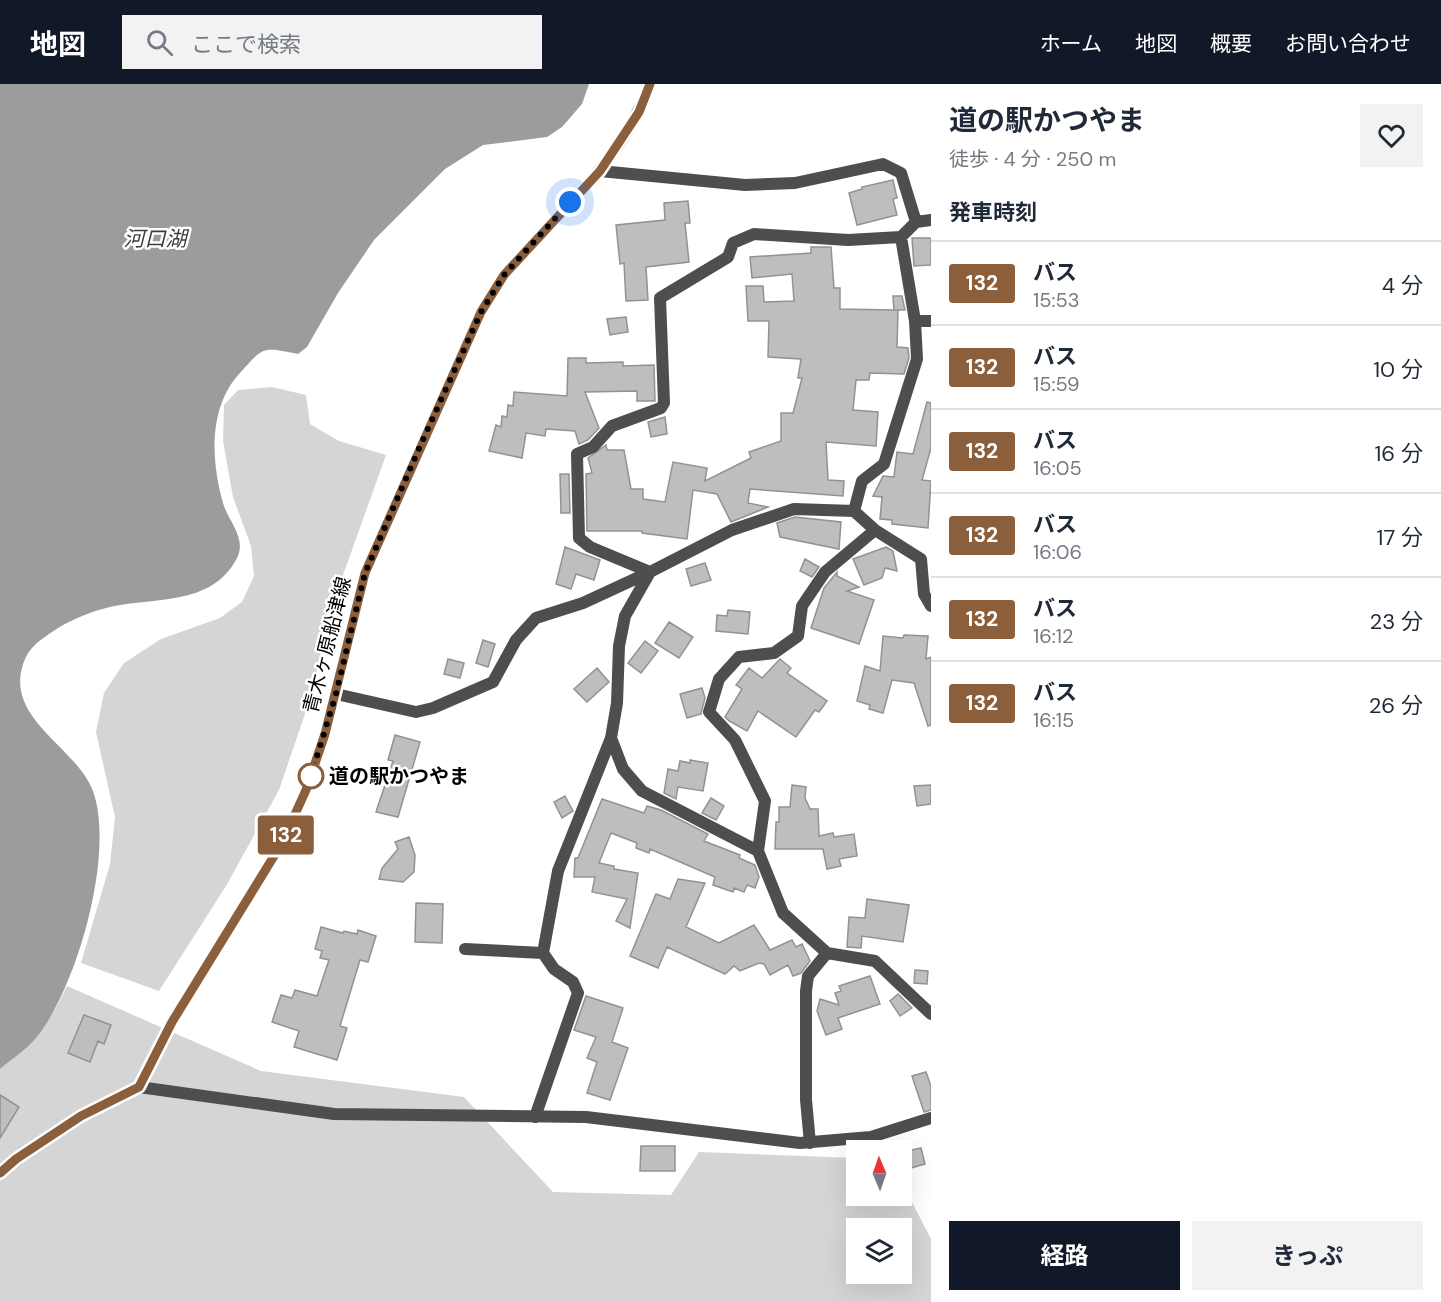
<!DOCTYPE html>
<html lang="ja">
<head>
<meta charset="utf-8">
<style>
  body { margin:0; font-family:"DM Sans","Noto Sans JP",sans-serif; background:#f2f2f3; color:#1f2937; height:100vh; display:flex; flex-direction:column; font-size:22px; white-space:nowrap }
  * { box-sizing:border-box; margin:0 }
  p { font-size:20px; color:#747a83 }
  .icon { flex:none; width:33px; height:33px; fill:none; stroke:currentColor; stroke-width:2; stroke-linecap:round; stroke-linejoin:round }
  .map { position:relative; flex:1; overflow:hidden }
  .drawer { display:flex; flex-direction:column; background:#fff; width:510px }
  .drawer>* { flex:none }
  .badge { padding:0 12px; border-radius:4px; font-size:21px; line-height:39px }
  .needle { width:39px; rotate:358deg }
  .tools { position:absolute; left:846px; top:1056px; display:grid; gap:12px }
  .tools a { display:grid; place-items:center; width:66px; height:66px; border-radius:0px; background:#fff; box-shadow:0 6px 24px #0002; font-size:30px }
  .you { position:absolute; width:30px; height:30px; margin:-15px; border:4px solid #fff; border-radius:50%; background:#1a73e8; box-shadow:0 0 0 9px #1a73e833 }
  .map>.badge { position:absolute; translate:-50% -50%; box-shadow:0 0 0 3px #fff }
  h2 { padding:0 18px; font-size:22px; line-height:54px }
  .round { display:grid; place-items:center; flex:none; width:63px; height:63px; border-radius:0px; background:#f2f2f3 }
  .head { display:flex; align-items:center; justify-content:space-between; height:102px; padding:0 18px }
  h1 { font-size:28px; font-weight:700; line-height:45px }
  .action { display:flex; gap:12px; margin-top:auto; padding:12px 18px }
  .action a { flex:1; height:69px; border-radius:0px; background:#111827; color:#fff; font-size:24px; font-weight:700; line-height:69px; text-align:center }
  .action a+a { background:#f2f2f3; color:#1f2937 }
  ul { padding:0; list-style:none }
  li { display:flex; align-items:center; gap:18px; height:84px; padding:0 18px; border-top:2px solid #e0e1e3 }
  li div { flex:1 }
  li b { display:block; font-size:22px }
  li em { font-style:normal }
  li .badge { min-width:66px; font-weight:700; text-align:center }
  header { display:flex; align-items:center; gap:36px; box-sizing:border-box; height:84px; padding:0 30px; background:#111827; color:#fff }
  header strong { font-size:28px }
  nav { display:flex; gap:33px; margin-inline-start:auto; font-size:21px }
  .search { width:420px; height:54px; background:#f2f2f3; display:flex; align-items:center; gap:15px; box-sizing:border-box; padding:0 21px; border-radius:0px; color:#747a83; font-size:22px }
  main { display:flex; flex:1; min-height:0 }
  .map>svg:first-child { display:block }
</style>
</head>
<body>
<header>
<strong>地図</strong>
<div class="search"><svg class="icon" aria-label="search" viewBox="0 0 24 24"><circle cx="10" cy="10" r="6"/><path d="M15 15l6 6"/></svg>ここで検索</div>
<nav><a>ホーム</a><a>地図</a><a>概要</a><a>お問い合わせ</a></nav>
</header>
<main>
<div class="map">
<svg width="931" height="1218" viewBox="0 0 931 1218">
  <rect width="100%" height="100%" fill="#fff"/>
  <path fill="#d5d5d5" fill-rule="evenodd" d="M 272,303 L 306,311 L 310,340 L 339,357 L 386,371 L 338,505 L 306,627 L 279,706 L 226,802 L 159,907 L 81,879 L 110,780 L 115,733 L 96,648 L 104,609 L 124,579 L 161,555 L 220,534 L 242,518 L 254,492 L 251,462 L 233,413 L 223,357 L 224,321 L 238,306 Z
    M 67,902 L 261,987 L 464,1013 L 553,1108 L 671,1111 L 699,1068 L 856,1074 L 856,1112 L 902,1112 L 902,1099 L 931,1155 L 931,1218 L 0,1218 L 0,985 C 33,957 48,943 67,902 ZM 856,1144 L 902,1144 L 902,1190 L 856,1190 Z"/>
  <path fill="#9c9c9c" d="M 0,0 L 589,0 L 582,20 L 562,43 L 547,53 L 483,61 L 445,85 L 374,156 L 338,209 L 307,263 L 298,270 C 262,263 264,262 240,289 C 208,323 211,377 223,419 C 228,437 247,454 237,474 C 211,524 152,512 106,524 C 87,529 68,537 52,548 C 37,558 27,565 22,584 C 8,636 77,664 93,707 C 115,769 78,897 40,949 C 30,963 13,974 0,985 Z"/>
  <path fill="#bebebe" stroke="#929292" stroke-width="1.5" d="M 893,96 L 897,114 L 893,115 L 897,131 L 857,141 L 849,109 L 862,105 L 862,103 Z
    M 688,117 L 690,139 L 685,139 L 689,178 L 646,183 L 648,216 L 626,217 L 624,179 L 620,180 L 616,141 L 665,136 L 664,119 Z
    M 912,154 L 931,154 L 931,181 L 914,182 Z
    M 811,163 L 831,163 L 834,204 L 840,204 L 840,225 L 894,226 L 893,212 L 902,212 L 905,226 L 894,226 L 898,226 L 897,263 L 908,264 L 909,274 L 904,290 L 870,289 L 869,296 L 856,296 L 853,326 L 878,328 L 876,362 L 826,358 L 828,396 L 844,397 L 843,412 L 750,405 L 748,419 L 768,423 L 731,438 L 717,410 L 693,406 L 687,455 L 642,449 L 642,447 L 587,447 L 586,390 L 592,389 L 588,374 L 606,361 L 607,366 L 624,366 L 631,405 L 643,405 L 643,415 L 665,418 L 673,378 L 707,384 L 705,397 L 751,374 L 749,368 L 781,357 L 781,329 L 793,329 L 802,294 L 798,294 L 801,275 L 768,273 L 769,237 L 748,237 L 746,202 L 763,202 L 764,218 L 794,217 L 792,190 L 752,194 L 750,173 L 811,169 Z
    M 626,233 L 628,248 L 610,251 L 607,235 Z
    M 568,274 L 586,274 L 586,279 L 623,278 L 623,282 L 654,281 L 655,317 L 637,317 L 637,307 L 585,308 L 599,344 L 588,356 L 579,360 L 575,347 L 546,345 L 545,352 L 526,349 L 522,374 L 489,367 L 496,341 L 501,343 L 502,332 L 507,333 L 508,321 L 513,322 L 514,308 L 567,312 Z
    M 927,318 L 931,319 L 931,364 L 922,396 L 931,397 L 928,444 L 892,440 L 892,436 L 880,435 L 882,413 L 873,412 L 883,392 L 894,393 L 897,368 L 913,370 Z
    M 665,333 L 667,350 L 651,353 L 648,338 Z
    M 560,390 L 569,390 L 570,429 L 561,429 Z
    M 795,433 L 841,438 L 839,465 L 780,453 L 777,439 Z
    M 565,463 L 600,476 L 594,496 L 576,490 L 571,505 L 556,500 Z
    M 886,463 L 893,467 L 897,487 L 885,484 L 882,494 L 864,501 L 853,475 Z
    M 805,475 L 819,483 L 812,493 L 800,487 Z
    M 705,479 L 711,496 L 691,502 L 686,485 Z
    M 837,488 L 837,492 L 859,503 L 847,507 L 874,516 L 859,560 L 811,544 L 824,504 Z
    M 728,526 L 750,528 L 748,550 L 716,547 L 717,531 L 727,532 Z
    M 669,538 L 693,553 L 679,574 L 655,559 Z
    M 904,551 L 928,552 L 926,575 L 931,573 L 931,641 L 928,642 L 914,599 L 892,596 L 883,629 L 869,625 L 870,621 L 857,617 L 865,582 L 880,587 L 883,552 L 903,554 Z
    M 483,556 L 495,560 L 488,583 L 476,579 Z
    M 645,557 L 658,567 L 641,589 L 628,579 Z
    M 448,575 L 464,579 L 460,594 L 444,590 Z
    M 780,575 L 791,584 L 787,589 L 827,617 L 819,628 L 815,626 L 796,653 L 758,627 L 747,647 L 729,637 L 725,633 L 742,605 L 736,601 L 749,584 L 762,594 Z
    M 597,584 L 609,598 L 587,618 L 574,605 Z
    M 702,604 L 705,614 L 701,630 L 687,634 L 680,610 Z
    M 395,651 L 420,658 L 398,733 L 376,728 L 393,677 L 388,676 Z
    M 690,676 L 708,679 L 703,707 L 678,703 L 676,715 L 664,709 L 668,685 L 678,687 L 680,677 L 690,679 Z
    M 792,701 L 806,703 L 805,714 L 810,725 L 818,725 L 819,752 L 833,749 L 834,753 L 854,750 L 857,772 L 839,775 L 841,782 L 827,785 L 823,765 L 775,765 L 776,738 L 779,738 L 779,723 L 790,723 Z
    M 931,701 L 931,720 L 917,722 L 914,702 Z
    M 565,712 L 573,727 L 562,734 L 554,718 Z
    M 711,714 L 724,722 L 716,736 L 702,729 Z
    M 602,715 L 644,729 L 647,722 L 661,726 L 708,750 L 704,757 L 740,771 L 739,774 L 755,781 L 759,793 L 755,804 L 747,801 L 744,808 L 734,804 L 733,808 L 713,801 L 715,793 L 650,765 L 649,769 L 636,764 L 637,759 L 611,749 L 599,779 L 614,782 L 614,785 L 638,789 L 630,844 L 616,837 L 627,815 L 592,808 L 595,793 L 574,793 L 575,774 L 578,774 Z
    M 409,753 L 415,771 L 414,788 L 403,798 L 379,795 L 382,784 L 398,765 L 395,758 Z
    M 678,795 L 705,799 L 686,843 L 719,859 L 754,841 L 770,866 L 792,856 L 796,863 L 802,860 L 810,877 L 801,889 L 793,892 L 788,881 L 770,891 L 764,880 L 759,879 L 740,887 L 734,882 L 725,890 L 667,863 L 658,884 L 630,872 L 656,810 L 670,815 Z
    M 867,815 L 909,821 L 903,858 L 862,852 L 861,864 L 847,863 L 849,833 L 865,834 Z
    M 416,819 L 443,820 L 442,859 L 415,858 Z
    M 321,843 L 343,849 L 344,847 L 357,850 L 358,846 L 376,852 L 368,878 L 360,876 L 340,942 L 347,944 L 337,976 L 294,963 L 299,947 L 272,938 L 281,911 L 292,914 L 295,906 L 317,912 L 329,876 L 320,874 L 322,867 L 315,865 Z
    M 915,886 L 928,887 L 927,900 L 914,899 Z
    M 870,892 L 880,920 L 838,934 L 842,945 L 826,951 L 817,927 L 820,915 L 839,921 L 835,909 L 841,907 L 839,902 Z
    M 898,910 L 912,924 L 900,932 L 890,917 Z
    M 586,912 L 623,924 L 612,958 L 628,964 L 610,1016 L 587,1009 L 597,978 L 587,974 L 596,953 L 574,946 Z
    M 84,931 L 111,941 L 104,960 L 98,957 L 90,978 L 68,969 Z
    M 926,988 L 931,1002 L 931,1026 L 924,1028 L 912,992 Z
    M 0,1011 L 19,1023 L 0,1054 Z
    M 641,1062 L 675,1062 L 675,1087 L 640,1087 Z
    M 921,1064 L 925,1080 L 911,1084 L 907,1067 Z"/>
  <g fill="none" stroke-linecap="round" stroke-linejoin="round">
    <path stroke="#4e4e4e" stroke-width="12" d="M 600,87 L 745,101 L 795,99 L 883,80 L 901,89 L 916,138 L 901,153 L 915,237 L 917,275 L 884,380 L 862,397 L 854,427 L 875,446 L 921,475 L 924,510 L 931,522
      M 916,138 L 931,136
      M 915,237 L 931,237
      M 875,446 L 825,488 L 802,522 L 798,552 L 774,569 L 739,573 L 719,595 L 709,628 L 735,656 L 765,717 L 758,767 L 783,829 L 827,869 L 875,877 L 931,930
      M 336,610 L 416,628 L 433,624 L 493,598 L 516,556 L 536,534 L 583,519 L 650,488 L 732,446 L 794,425 L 854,427
      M 611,654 L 623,685 L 642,707 L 758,767
      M 465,865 L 543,869
      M 535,1033 L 578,909 L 573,898 L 554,885 L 543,869 L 558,787 L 611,654 L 617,619 L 619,562 L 625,532 L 650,488 L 590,463 L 579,454 L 577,370 L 593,363 L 612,342 L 661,324 L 664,319 L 660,214 L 728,173 L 733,159 L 754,150 L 848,156 L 901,153
      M 810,1059 L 806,1016 L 806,907 L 808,892 L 827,869"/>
    <path stroke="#4e4e4e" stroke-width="12" d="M 139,1003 L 334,1030 L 586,1033 L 800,1059 L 871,1053 L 931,1034"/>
    <path stroke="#1b1b1b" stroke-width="12" d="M 0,1089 L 16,1075 L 81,1032 L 139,1003 L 172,938 L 282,759 L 306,706 L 325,650 L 365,489 L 481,228 C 489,215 496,201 506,189 C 558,130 622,77 650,0"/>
  </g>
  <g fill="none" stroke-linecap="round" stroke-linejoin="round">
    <g stroke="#fff" stroke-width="14">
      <path id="line" d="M 0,1089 L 16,1075 L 81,1032 L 139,1003 L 172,938 L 282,759 L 306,706 L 325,650 L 365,489 L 481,228 L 504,191 L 600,87 L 639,28 L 650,0"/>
    </g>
    <use href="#line" stroke="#8b5e3c" stroke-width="9"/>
    <path stroke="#000" stroke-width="6" stroke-dasharray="0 10.8" d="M 311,692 L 336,610 L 365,489 L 421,360 L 481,228 L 504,191 L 570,118"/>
  </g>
  <circle fill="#fff" stroke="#8b5e3c" stroke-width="3" cx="311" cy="692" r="12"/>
  <g text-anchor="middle" stroke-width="5" stroke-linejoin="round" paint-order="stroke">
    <g font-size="20" fill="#000" stroke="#fff">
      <text transform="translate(327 561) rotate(-76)" y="7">青木ヶ原船津線</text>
    </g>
    <g font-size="20" font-weight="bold" fill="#000" stroke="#fff" text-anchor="start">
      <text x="329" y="699">道の駅かつやま</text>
    </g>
    <g font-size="21" font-style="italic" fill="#3d3d3d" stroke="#fff">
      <text x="155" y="162">河口湖</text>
    </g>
  </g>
</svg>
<div class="tools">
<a><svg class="needle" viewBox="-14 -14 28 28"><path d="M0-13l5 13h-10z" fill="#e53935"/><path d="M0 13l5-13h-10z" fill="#747a83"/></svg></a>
<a><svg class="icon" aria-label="layers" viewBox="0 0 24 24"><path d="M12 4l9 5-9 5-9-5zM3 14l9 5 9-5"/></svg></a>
</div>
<div class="you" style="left:570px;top:118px"></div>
<b class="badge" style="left:286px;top:751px;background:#8b5e3c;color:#fff">132</b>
</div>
<section class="drawer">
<div class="head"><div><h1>道の駅かつやま</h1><p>徒歩 · 4 分 · 250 m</p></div><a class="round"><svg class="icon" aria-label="heart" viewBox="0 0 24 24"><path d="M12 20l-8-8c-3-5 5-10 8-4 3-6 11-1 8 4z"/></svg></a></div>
<h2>発車時刻</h2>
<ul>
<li><span class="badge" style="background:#8b5e3c;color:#fff">132</span><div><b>バス</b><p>15:53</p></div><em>4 分</em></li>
<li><span class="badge" style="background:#8b5e3c;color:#fff">132</span><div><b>バス</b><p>15:59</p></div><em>10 分</em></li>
<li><span class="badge" style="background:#8b5e3c;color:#fff">132</span><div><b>バス</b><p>16:05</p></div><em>16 分</em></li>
<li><span class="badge" style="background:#8b5e3c;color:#fff">132</span><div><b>バス</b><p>16:06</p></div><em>17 分</em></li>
<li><span class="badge" style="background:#8b5e3c;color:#fff">132</span><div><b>バス</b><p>16:12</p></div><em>23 分</em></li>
<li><span class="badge" style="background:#8b5e3c;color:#fff">132</span><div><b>バス</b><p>16:15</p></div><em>26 分</em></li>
</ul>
<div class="action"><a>経路</a><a>きっぷ</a></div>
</section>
</main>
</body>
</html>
